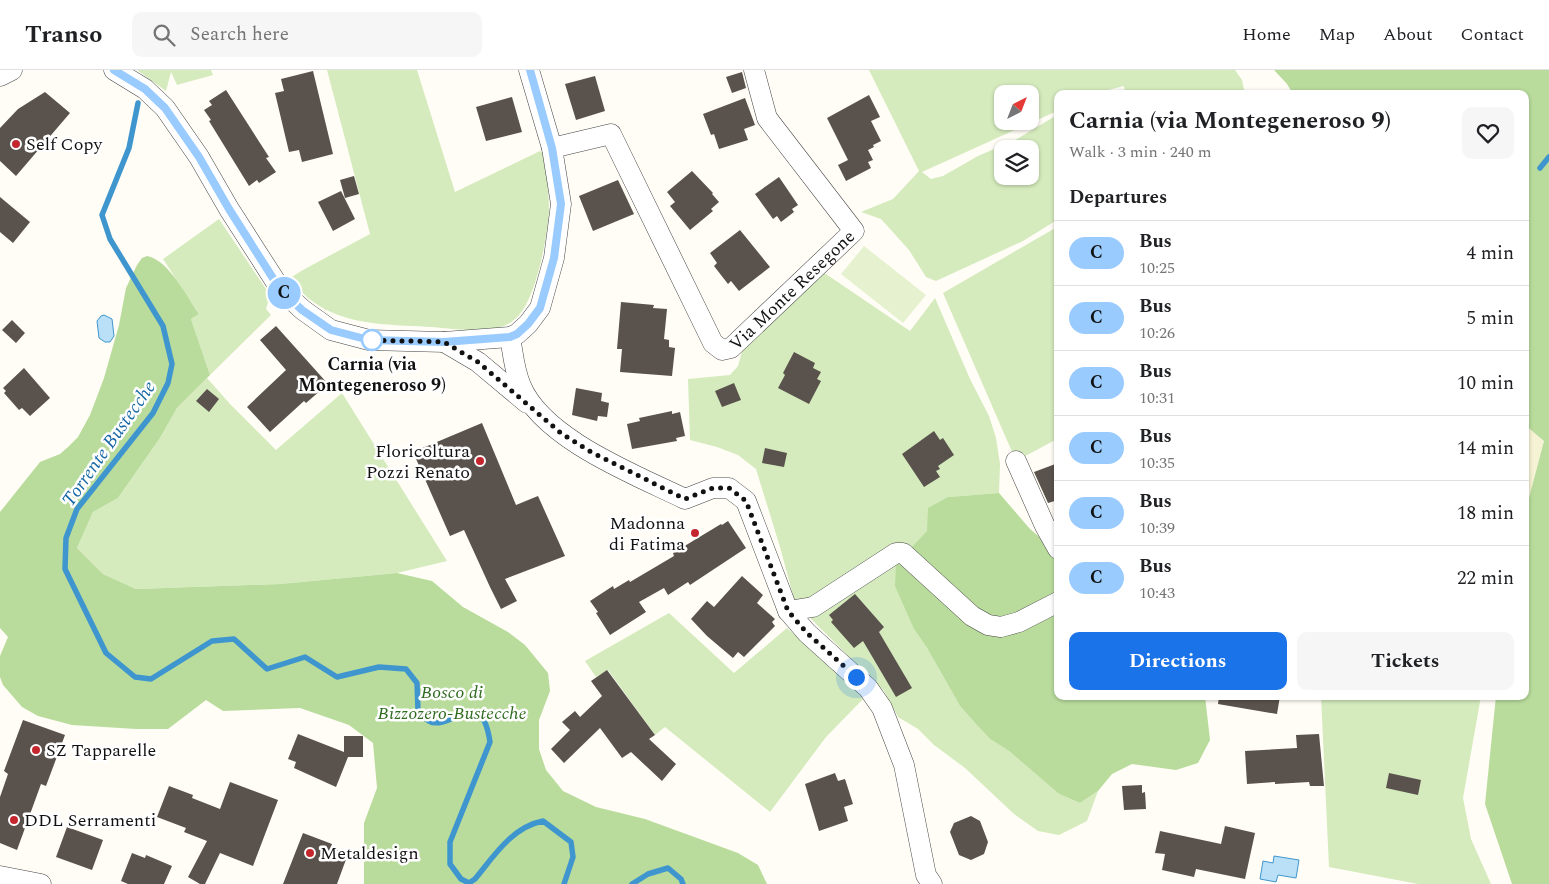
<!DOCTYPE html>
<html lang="en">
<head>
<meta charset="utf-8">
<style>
  body { margin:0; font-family:Spectral,serif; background:#f6f6f6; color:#202124; height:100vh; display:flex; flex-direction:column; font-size:19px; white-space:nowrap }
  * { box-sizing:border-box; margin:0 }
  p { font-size:16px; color:#757577 }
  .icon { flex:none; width:28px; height:28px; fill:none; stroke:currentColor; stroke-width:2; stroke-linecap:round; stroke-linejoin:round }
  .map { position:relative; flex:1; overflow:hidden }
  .sheet { position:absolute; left:1054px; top:20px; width:475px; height:610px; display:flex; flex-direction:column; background:#fff; border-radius:10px; box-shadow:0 1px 4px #0004 }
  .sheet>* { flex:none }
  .badge { padding:0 10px; border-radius:16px; font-size:18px; line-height:32px }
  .needle { width:32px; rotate:42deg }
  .buttons { position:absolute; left:994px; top:15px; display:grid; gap:10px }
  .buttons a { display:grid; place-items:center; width:45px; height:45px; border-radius:10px; background:#fff; box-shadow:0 1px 4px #0004; font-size:25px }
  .you { position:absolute; width:25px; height:25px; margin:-12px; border:4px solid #fff; border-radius:50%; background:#1a73e8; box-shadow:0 0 0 8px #1a73e833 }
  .map>.badge { position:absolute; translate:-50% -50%; box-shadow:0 0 0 2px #fff }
  h2 { padding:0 15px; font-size:19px; line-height:45px }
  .round { display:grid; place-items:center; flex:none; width:52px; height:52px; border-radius:10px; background:#f6f6f6 }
  .head { display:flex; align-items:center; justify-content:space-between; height:85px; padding:0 15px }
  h1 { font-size:24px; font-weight:700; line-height:38px }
  .button { display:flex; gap:10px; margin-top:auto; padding:10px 15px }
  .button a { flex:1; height:58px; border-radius:10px; background:#1a73e8; color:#fff; font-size:20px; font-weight:700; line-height:58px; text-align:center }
  .button a+a { background:#f6f6f6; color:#202124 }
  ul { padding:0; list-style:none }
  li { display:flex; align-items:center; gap:15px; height:65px; padding:0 15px; border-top:1px solid #e0e0e0 }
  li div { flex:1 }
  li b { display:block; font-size:19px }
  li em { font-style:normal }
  li .badge { min-width:55px; font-weight:700; text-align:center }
  header { display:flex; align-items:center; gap:30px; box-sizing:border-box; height:70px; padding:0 25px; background:#fff; border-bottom:1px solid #e0e0e0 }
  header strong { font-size:24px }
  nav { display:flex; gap:28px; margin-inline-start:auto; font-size:18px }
  .search { width:350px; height:45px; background:#f6f6f6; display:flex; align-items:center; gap:12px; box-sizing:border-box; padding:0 18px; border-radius:10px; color:#757577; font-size:19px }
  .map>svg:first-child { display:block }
</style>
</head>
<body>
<header>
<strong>Transo</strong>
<div class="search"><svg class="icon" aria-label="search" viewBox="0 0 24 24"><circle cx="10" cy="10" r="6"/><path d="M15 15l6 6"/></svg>Search here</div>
<nav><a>Home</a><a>Map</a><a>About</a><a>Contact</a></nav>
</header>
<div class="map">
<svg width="1549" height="814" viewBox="0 0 1549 814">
  <rect width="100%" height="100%" fill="#fffdf5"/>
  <path fill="#f6f3d4" d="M 1525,355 L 1544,371 L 1525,443 Z"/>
  <path fill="#d5ebbd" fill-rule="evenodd" d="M 137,0 L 211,0 L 213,5 L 177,15 L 171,2 L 166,21 Z
    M 327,0 L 417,0 L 455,122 L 540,81 L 543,83 C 546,102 549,121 549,140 C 548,165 536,227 519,245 C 514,251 505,257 497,258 C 476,262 454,259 432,257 C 399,255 362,256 331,242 C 315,235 299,223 292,207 L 301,201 L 370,164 Z
    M 869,0 L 1235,0 L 1242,10 L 1245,24 L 1125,24 L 1124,16 L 1108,20 L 1118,20 L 1120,24 L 1058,24 L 1057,41 L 922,102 L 931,109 L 943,106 L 978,86 L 1017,69 L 1057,45 L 1057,150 L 1023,171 L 936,211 L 926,207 L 909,180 L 881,149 L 861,142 L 893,129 L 919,101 ZM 1002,24 L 1030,24 L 1030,51 L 1002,51 ZM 1002,79 L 1030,79 L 1030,106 L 1002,106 Z
    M 219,149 L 270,225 L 266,239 L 271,245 L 210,305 L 191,249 L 199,244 L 163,189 Z
    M 1057,157 L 1057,369 L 1016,391 L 943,223 Z
    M 823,202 L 910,261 L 935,228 L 970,309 L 989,346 L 996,368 L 1000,394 L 999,423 L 948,427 L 927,461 L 914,559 L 927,578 L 960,636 L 975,653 L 990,669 L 1009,681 L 1059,724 L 1080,733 L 1098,721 L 1087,751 L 1059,765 L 1038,761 L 1014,744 L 965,698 L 934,675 L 918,659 L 898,647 L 884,621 L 813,551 L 794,529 L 780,477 L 756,399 L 738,385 L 717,377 L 690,370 L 688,309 L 730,305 L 738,296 L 743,278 Z
    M 207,308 L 231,335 L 276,380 L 342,323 L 447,491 L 397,503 L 280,514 L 136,519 L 103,504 L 77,478 L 93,442 L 118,428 L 160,368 L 177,338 Z
    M 669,543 L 734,603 L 787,558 L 866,626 L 826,667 L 770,742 L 665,657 L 655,665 L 608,600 L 596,607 L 585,591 Z
    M 1321,626 L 1481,626 L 1463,728 L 1471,769 L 1491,814 L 1418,814 L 1329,797 Z"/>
  <path fill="#b9dc9c" d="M 1274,0 L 1549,0 L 1549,814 L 1512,814 L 1485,734 L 1496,626 L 1525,626 L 1525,443 L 1544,371 L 1525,355 L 1525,24 L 1293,24 L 1287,14 Z
    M 147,186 C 169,190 187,227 199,244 L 191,249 L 210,305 L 177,338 L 160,368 L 118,428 L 93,442 L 77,478 L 103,504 L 136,519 L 280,514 L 397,503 L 432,511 L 463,537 L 508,562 L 525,575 L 548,603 L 550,621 L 539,650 L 539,679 L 546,700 L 563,721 L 596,737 L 645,749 L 738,783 L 758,795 L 767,814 L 364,814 L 364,753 L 377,718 L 373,673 L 349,655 L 300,638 L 223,641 L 206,630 L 168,659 L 136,659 L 72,655 L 38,646 L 22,637 L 3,615 L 0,607 L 0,586 L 8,567 L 0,558 L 0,442 L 40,392 L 60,384 L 68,377 L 78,367 L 90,345 L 104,308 L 119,255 L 126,218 L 137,195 L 142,188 Z
    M 999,423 L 1030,459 L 1057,482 L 1058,626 L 1205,626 L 1210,670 L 1198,693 L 1176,700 L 1132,694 L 1112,704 L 1098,721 L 1080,733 L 1059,724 L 1009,681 L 990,669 L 975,653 L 960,636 L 927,578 L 914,559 L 895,516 L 896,494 L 927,461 L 928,438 L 948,427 Z"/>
  <path fill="#e6f2cf" d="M 864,176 L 926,225 L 903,253 L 841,204 Z"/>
  <path fill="#b9e0f7" stroke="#3f96cf" d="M 104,245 L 112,249 L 114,266 L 110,272 L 105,272 L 99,268 L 97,251 L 101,246 Z
    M 1274,786 L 1299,790 L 1296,808 L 1278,805 L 1276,812 L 1260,809 L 1263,791 L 1273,793 Z"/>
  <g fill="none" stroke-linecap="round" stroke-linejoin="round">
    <path stroke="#3f96cf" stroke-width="5.5" d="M 138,33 L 129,78 L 102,145 L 110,169 L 163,256 L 172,294 L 168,313 L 153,343 L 77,439 L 66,468 L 65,499 L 106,583 L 135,607 L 151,609 L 212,571 L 234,569 L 267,599 L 305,587 L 337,607 L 379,597 L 406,599 L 417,613 L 418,641 C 421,644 425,649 429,651 C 450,663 481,611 490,672 L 450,772 L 450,794 L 461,809 L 469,813 L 475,809 C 494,786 512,757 543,751 L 571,772 L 573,787 L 564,814
      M 1540,98 L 1549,87
      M 632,814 L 648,804 L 668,798 L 681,809 L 683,814"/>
  </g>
  <path fill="#5a524d" d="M 313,1 L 333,84 L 302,92 L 299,80 L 289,82 L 275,23 L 284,21 L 281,9 Z
    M 742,2 L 746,18 L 732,23 L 726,7 Z
    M 595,6 L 605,41 L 576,50 L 565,14 Z
    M 226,20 L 269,87 L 266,88 L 276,102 L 259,113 L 257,110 L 249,116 L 209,51 L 211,50 L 204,40 L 212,35 L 209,31 Z
    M 45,22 L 70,43 L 16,106 L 0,91 L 0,58 L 18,39 Z
    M 869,25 L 880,47 L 871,51 L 881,71 L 873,75 L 874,77 L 868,80 L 873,90 L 868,92 L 871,98 L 846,111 L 838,95 L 848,90 L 827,48 Z
    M 512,27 L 522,62 L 486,71 L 476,37 Z
    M 745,28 L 755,55 L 744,59 L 748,70 L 719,79 L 714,64 L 711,65 L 703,44 Z
    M 692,101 L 713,123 L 712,124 L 719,132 L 711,139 L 713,141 L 690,160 L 670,136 L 675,132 L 667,122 Z
    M 354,106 L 359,124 L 345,128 L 340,110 Z
    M 779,107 L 798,135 L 792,139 L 794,142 L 781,152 L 777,146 L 773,149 L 755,124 Z
    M 618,110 L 634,144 L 593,161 L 579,126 Z
    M 341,121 L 355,149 L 333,161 L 318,132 Z
    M 0,127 L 30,152 L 13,173 L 0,162 Z
    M 740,160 L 770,197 L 739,221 L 731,211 L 728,214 L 714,196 L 717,193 L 710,183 Z
    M 621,232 L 654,235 L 653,238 L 667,239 L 664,269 L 669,270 L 669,277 L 675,278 L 672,306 L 620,302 L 622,279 L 617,279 Z
    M 12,250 L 25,263 L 16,273 L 2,260 Z
    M 276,256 L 328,314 L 306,333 L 304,331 L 270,362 L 247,337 L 286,300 L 260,270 Z
    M 794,282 L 815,293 L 813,298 L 821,302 L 817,309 L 821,311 L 809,334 L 778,318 L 785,305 L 783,303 Z
    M 24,298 L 50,328 L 30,346 L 22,338 L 19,340 L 4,323 L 6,321 L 3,318 Z
    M 734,313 L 741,330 L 722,337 L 715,321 Z
    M 576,318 L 602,323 L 601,331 L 609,333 L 607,347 L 598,346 L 597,351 L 572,345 Z
    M 207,319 L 219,329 L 209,342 L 196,331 Z
    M 672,341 L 672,344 L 680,342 L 685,366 L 676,368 L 677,371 L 632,379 L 627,354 L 640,351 L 639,348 Z
    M 482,353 L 516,435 L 538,426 L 565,486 L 505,509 L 517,531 L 501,539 L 490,517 L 464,460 L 450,466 L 413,382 Z
    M 934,361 L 940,370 L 943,368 L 954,385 L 938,396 L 940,399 L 936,401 L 940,407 L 924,417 L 902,384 Z
    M 765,378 L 787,383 L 784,397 L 762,393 Z
    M 1058,393 L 1058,430 L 1048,433 L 1034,402 Z
    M 728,451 L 746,478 L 690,515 L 688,512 L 668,525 L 664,518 L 639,532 L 646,542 L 610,565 L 596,543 L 598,542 L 590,531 L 613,516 L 614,519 L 629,510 L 630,512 L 674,486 L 673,483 L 721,454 L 722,455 Z
    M 742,506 L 763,525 L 757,533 L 775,549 L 772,552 L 775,556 L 744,587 L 738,582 L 733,588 L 707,566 L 691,549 L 707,531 L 714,537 Z
    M 855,524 L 884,557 L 879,562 L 912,618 L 896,627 L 863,571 L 854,578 L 831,552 L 833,550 L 829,545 Z
    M 607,600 L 655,665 L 649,669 L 676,694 L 662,711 L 631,682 L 622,688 L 600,658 L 564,693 L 551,679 L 570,660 L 562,652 L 575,641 L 580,647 L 602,626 L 591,611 Z
    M 1219,626 L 1280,626 L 1277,644 L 1218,634 Z
    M 23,650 L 65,665 L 46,716 L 41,714 L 17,780 L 0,773 L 0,727 L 8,704 L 4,701 Z
    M 298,664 L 344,682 L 344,666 L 363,666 L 363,687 L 348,687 L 336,717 L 294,698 L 296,692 L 288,689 Z
    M 1319,664 L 1324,716 L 1310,716 L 1309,712 L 1275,714 L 1275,712 L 1247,714 L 1245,681 L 1297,678 L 1296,665 Z
    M 835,703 L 838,711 L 845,709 L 853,734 L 844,737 L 848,751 L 819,761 L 805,714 Z
    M 1389,703 L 1421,710 L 1418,725 L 1386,718 Z
    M 230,712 L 278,730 L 253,796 L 220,783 L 205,814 L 200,814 L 188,807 L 207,771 L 184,762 L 186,758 L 157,747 L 169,716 L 193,725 L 192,728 L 220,739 Z
    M 1142,715 L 1142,723 L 1145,722 L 1146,739 L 1124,740 L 1122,716 Z
    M 971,746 L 980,751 L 988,772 L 984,784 L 971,790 L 959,785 L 950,762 L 954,753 Z
    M 1225,756 L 1255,763 L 1245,809 L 1196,799 L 1194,807 L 1162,800 L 1165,784 L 1155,783 L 1160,761 L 1221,774 Z
    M 67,757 L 103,770 L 92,800 L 56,787 Z
    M 303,763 L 332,774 L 331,777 L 348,784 L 337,814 L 283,814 Z
    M 132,783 L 145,788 L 146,785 L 172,796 L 164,814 L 128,814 L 121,811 Z"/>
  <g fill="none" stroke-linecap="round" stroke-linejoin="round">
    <g stroke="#444" stroke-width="21">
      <g id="minor">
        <path d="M 114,0 L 145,19 L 165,38 L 199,87 L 229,139 L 281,220 L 303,240 L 331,260 L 369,270 L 444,272 L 510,267 L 517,264 L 528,254 L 540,238 L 554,188 L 561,134 L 552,78 L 529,0"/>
        <path d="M 0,6 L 12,0"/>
        <path id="s1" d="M 552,78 L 611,64 L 713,273 L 722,280 L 731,278 L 854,161 L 767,48 L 754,0"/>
        <path d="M 510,267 C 513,283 514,300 521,316 C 543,369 636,405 685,429 L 713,418 L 729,418 L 746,431 L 788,541 L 807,563 L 868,618 L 882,638 L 904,695 L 926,805 L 932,814"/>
        <path d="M 444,272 L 478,292 L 527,333"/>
        <path d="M 1016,391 L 1045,456 L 1058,479"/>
        <path d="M 788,541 L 813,537 L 896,483 L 903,483 L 972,546 L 988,555 L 1001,557 L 1019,552 L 1058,532"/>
        <path d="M 0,806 L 41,814"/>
      </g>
    </g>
    <use href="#minor" stroke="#fff" stroke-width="20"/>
  </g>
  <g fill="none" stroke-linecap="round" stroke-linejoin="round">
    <g stroke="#fff" stroke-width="11">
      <path id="line" d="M 114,0 L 145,19 L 165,38 L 199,87 L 229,139 L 276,213 L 281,220 L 302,240 L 331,260 L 369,270 L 444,272 L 510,267 L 517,264 L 528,254 L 540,238 L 554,188 L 561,134 L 552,78 L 530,0"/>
    </g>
    <use href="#line" stroke="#99cbff" stroke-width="8"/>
    <path stroke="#111" stroke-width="5" stroke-dasharray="0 9" d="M 372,270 L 369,270 L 444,272 L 478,292 L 562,364 L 591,382 L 685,429 L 713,418 L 729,418 L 746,431 L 788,541 L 807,563 L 856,607"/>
  </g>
  <g fill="#c4262e" stroke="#fff" stroke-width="2">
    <circle cx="16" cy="74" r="5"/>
    <circle cx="480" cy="391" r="5"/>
    <circle cx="695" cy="463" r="5"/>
    <circle cx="36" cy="680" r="5"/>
    <circle cx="14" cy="750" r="5"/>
    <circle cx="310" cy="783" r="5"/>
  </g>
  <circle fill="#fff" stroke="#99cbff" stroke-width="2.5" cx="372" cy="270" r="10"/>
  <g text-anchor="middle" stroke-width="5" stroke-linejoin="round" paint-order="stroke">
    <g font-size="18" fill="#111" stroke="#fff" text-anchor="start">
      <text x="26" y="80">Self Copy</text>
      <text x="470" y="387" text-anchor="end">Floricoltura<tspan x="470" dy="21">Pozzi Renato</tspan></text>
      <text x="685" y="459" text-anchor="end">Madonna<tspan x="685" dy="21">di Fatima</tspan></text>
      <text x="46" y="686">SZ Tapparelle</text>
      <text x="24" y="756">DDL Serramenti</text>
      <text x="320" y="789">Metaldesign</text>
    </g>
    <g font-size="18" fill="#111" stroke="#fff">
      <text dy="6" stroke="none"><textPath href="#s1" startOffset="398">Via Monte Resegone</textPath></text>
    </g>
    <g font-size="18" font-weight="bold" fill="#111" stroke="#fff">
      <text x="372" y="300">Carnia (via<tspan x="372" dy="21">Montegeneroso 9)</tspan></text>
    </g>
    <g font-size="18" font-style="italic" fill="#2f6b1f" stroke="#fff">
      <text x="452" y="628">Bosco di<tspan x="452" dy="21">Bizzozero-Bustecche</tspan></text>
    </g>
    <g font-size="19" font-style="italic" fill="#1768a6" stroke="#fff">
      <text transform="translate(108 373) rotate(-55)" y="7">Torrente Bustecche</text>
    </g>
  </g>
</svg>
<div class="buttons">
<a><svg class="needle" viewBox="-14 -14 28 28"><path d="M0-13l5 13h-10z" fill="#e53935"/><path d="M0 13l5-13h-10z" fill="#757577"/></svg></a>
<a><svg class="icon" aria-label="layers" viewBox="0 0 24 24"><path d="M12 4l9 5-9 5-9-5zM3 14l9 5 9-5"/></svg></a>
</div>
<div class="you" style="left:856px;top:607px"></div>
<b class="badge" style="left:284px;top:223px;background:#99cbff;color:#111">C</b>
<section class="sheet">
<div class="head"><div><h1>Carnia (via Montegeneroso 9)</h1><p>Walk · 3 min · 240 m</p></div><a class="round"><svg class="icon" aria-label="heart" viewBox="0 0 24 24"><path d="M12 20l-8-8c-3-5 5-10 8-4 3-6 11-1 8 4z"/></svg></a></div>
<h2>Departures</h2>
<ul>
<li><span class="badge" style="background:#99cbff;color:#111">C</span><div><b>Bus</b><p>10:25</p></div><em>4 min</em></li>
<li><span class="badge" style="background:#99cbff;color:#111">C</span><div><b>Bus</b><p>10:26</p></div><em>5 min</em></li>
<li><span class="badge" style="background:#99cbff;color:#111">C</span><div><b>Bus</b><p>10:31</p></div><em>10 min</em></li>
<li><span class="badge" style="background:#99cbff;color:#111">C</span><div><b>Bus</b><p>10:35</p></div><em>14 min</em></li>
<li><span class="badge" style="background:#99cbff;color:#111">C</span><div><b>Bus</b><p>10:39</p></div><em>18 min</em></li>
<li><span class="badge" style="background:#99cbff;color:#111">C</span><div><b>Bus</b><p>10:43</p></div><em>22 min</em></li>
</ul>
<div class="button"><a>Directions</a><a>Tickets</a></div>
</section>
</div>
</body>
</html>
